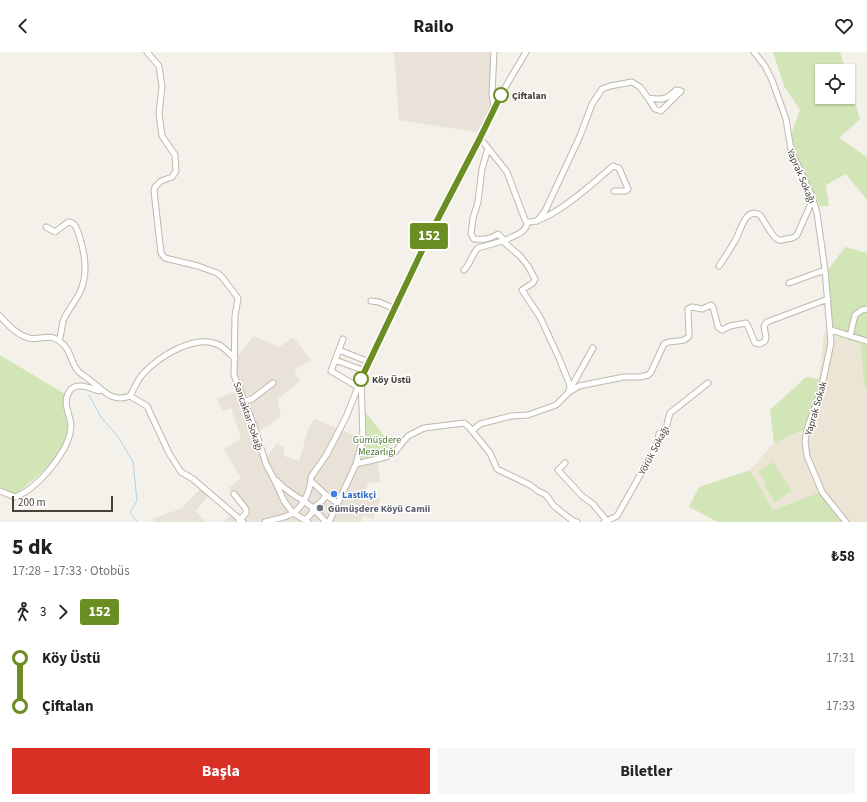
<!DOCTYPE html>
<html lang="tr">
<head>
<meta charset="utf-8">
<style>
  body { margin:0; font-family:"Source Sans 3",sans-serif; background:#f6f6f6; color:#222; height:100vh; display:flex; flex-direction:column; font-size:15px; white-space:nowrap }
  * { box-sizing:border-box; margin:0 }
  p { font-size:13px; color:#767676 }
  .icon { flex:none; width:22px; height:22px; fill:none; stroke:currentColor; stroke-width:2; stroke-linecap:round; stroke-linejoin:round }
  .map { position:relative; height:470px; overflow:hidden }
  .side { display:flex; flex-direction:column; background:#fff; flex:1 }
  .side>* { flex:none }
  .badge { padding:0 8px; border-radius:3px; font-size:14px; line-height:26px }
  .fabs { position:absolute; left:815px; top:12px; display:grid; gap:8px }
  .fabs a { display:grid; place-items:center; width:40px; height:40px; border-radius:0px; background:#fff; box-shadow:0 1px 3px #0004; font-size:20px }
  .scale { position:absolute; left:12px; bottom:10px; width:101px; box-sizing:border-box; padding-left:4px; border:2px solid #484139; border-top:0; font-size:11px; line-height:14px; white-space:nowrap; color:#484139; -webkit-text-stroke:3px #fff; paint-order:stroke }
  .map>.badge { position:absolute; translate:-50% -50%; box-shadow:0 0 0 2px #fff }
  .legs { display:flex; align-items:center; gap:6px; height:44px; padding:0 12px; font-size:13px }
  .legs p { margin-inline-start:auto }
  .overview { display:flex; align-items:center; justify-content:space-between; height:68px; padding:0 12px }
  h1 { font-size:22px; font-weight:700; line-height:30px }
  .button { display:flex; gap:8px; margin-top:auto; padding:8px 12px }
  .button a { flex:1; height:46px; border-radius:0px; background:#d93025; color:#fff; font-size:16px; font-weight:700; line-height:46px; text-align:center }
  .button a+a { background:#f6f6f6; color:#222 }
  ul { padding:0 12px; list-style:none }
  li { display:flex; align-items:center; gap:14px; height:48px; font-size:15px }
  li i { display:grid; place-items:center; width:6px; height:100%; margin:0 5px; background:currentColor }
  li i::after { content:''; width:10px; height:10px; margin:-5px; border:3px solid; border-radius:50%; background:#fff }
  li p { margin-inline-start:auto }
  li:first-child i { background:linear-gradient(#0000 50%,currentColor 0) }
  li:last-child i { background:linear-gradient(currentColor 50%,#0000 0) }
  header { display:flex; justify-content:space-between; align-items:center; height:52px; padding:0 12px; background:#fff; font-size:18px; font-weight:700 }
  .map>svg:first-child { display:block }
</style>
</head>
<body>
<header><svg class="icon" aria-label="back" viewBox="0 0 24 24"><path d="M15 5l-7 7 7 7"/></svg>Railo<svg class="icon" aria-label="heart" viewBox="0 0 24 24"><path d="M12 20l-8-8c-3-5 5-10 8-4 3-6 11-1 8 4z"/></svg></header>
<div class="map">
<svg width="867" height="470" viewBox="0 0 867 470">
  <rect width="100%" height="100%" fill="#f4f1ea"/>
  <path fill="#e8e2d9" d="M 394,0 L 490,0 L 494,54 L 476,80 L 399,68 Z
    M 254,284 L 279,295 L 293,285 L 311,308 L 294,318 L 300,329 L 278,347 L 281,365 L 255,382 L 265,408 L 277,391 L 284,395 L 284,404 L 299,409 L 309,375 L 315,367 L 363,387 L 357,411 L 378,406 L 380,431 L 369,430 L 365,439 L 380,447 L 373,467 L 363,463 L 361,470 L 224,470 L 233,461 L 240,468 L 246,457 L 229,436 L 241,426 L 224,397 L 241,387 L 231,356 L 222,359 L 217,346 L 240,338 L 236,323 L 235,307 Z
    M 202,435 L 210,442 L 195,459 L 207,470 L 154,470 L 153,466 L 181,457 Z"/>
  <path fill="#ece5d5" d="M 824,281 L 861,292 L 864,334 L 867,336 L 867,470 L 847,470 L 821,440 L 773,458 L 750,418 L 774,391 L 803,378 L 818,334 Z"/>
  <path fill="#d1e5b6" d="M 773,0 L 840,0 L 846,19 L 822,19 L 822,45 L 848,45 L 848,26 L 860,67 L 839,86 L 867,105 L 867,148 L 846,122 L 826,133 L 829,154 L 820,154 L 789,88 L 800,58 L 784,34 Z
    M 845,195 L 867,201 L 867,336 L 864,334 L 861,292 L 830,282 L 828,218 Z
    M 0,303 L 65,342 L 71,382 L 53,411 L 14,444 L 0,437 Z
    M 806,325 L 819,327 L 818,334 L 803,378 L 774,391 L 770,358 Z
    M 365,360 L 395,397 L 386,403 L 362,407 L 366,387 Z
    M 773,410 L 792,439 L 775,450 L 764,434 L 766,432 L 758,420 Z
    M 750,418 L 773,458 L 821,440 L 847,470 L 718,470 L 689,455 L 699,435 Z"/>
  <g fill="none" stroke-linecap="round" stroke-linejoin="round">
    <path stroke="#abd3ec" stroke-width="1" d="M 89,343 L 101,365 L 119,386 L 133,410 L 137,449 L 130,460 L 137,470"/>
    <g stroke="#bfb8ad" stroke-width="7">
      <path id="minor" d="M 147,0 L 159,14 L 162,34 L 159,62 L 162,84 L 175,103 L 176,119 L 172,125 L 161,129 L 155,135 L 154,139 L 161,201 L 165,206 L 198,214 L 217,221 L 222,225 L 238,246 L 235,264 L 234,323 L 254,374 L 266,412 L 274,427 L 284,449 L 293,461 L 308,470
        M 754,0 L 765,14 L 772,28 L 786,67 L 791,98 L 813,147 L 817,161 L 825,218 L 831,291 L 821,338 L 807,377 L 805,390 L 807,404 L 822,440 L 846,470
        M 494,54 L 492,42 L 494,0
        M 480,86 L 507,120 L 525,168 L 527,170 C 549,172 597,128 613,114 L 619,116 L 628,137 L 626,139 L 614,139
        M 488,96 L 482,117 L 478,150 L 473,166 L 471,182 L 474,187 C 484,188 490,187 498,182 L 504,188
        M 537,169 L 545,159 L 580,84 L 592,52 L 602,37 L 610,34 L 632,30 L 640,35 L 648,46 C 662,48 666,48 676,38 L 681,39 L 661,59 L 655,57 L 648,46
        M 527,170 C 528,180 513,184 506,188 L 505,191 L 520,204 L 528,214 L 535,227 L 533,231 L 522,238 L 540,265 L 559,306 L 569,331 L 570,335 L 568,341 L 593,296
        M 46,175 L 55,180 L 68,170 C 75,170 77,177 79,183 C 85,201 88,223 80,240 C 75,250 68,258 64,267 C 61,274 62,282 59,288
        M 719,214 C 725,205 731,196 736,187 C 741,178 745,155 760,163 C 764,168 773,187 779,188 C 781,189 783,188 785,187 C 790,187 794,186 797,183 L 813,147
        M 464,218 C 471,211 472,202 478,196 L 506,188
        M 789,231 L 825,218
        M 371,249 L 379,250 L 395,257
        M 0,264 C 8,273 17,283 29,286 C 43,289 49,279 63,292 C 71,299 71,311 78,319 C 82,323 88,326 92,330 C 104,339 113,351 130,344 C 134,337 137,329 142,323 C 158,305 195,281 219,293 C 225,296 230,302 235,307
        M 831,278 L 867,289
        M 850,284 L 855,263 L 862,258 L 867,257
        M 343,287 L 331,319 L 358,335
        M 339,298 L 369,310
        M 335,308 L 365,319
        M 130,344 L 147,354 L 169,401 L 181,420 L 193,427 L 243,470
        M 245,349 L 252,347 L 273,331
        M 472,379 L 480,372 L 511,364 L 528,363 L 556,353 L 568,341 L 579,334 L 624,325 L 640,325 L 648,323 L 651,320 L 664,292 C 672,286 682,293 689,284 L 688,257 L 692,255 L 702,257 L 711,253 L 713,255 L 718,275 L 722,278 L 730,274 L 746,271 L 748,274 L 755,291 L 760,292 L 765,289 L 766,285 L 764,274 L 767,270 L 828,247
        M 565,411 L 558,418 L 582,444 L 593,452 L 607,469
        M 356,412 L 386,405 L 394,401 L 408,384 L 424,376 L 464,371 L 469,375 L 490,401 L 497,417 L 530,433 L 538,439 L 546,443 L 554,454 L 573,469 L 577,470
        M 277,429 C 287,441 302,446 313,456 L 312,461 L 305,468
        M 311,429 L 326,443 L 337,451
        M 0,439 L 15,445 C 37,437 71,398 71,373 C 70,362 62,351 69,340 C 75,329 90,336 99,339
        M 234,442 L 246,457 L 246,461 L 239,469
        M 326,443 L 322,449 L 313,456 L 326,470
        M 265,470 C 274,467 286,466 293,461 C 304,454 311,437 311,425 L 327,402 L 346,365 L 360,330
        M 329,470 L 356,412 L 363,387 L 361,327 L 429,184 L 480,86 L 494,54 L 526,0
        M 604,470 L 617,464 L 657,393 L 659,382 L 666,376 L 670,361 L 708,331"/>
    </g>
    <use href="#minor" stroke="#fff" stroke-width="5"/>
  </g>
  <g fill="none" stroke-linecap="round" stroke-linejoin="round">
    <g stroke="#fff" stroke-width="9">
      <path id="line-1" d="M 361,327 L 429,184 L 480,86 L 501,43"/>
    </g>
    <use href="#line-1" stroke="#6b8e23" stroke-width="6"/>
  </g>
  <g fill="#fff" stroke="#6b8e23" stroke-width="2">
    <circle cx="501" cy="43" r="7"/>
    <circle cx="361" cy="327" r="7"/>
  </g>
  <circle fill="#3f7fe0" stroke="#fff" stroke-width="1.5" cx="334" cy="442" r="4"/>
  <circle fill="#6b7280" stroke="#fff" stroke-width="1.5" cx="320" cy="456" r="4"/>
  <g text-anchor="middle" stroke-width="3" stroke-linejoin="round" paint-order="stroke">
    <g font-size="10" font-weight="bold" fill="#484139" stroke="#fff" text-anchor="start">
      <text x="512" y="47">Çiftalan</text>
      <text x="372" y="331">Köy Üstü</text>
    </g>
    <g font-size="10" fill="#484139" stroke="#fff">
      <text transform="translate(802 124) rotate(67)" y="4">Yaprak Sokağı</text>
      <text transform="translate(815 356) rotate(-74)" y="4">Yaprak Sokak</text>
      <text transform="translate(249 364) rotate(71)" y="4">Sancaktar Sokağı</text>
      <text transform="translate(653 398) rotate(-62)" y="4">Yörük Sokağı</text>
    </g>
    <g font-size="10" fill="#4c762f" stroke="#fff">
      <text x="377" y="391">Gümüşdere<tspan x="377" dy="12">Mezarlığı</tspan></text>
    </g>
    <g font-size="10" font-weight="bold" fill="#366cbe" stroke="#fff" text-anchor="start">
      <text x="342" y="446">Lastikçi</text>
    </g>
    <g font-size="10" font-weight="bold" fill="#5b616d" stroke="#fff" text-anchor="start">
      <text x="328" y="460">Gümüşdere Köyü Camii</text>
    </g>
  </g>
</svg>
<div class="fabs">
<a><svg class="icon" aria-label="locate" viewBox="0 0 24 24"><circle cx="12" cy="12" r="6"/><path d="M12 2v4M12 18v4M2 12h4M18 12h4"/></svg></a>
</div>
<div class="scale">200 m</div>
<b class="badge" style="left:429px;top:184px;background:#6b8e23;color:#fff">152</b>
</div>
<section class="side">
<div class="overview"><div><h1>5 dk</h1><p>17:28 – 17:33 · Otobüs</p></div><b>₺58</b></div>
<div class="legs"><svg class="icon" aria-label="walk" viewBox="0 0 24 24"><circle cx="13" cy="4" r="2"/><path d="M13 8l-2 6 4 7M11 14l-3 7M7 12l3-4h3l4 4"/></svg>3<svg class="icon" aria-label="forward" viewBox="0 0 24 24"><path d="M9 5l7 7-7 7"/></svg><b class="badge" style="background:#6b8e23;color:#fff">152</b></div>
<ul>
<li><i style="color:#6b8e23"></i><b>Köy Üstü</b><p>17:31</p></li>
<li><i style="color:#6b8e23"></i><b>Çiftalan</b><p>17:33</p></li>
</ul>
<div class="button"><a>Başla</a><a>Biletler</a></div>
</section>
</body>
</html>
